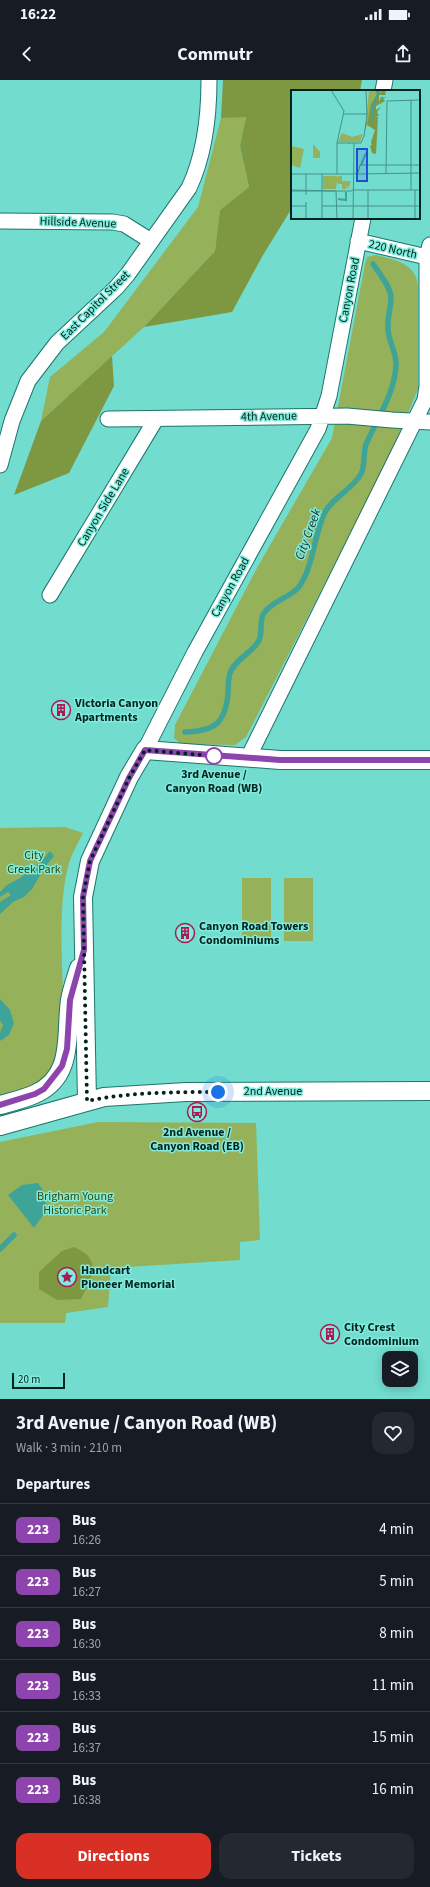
<!DOCTYPE html>
<html lang="en">
<head>
<meta charset="utf-8">
<style>
  body { margin:0; font-family:"Source Sans 3",sans-serif; background:#242831; color:#f1f3f6; height:100vh; display:flex; flex-direction:column; font-size:15px; white-space:nowrap }
  * { box-sizing:border-box; margin:0 }
  p { font-size:13px; color:#9ea1a6 }
  .icon { flex:none; width:22px; height:22px; fill:none; stroke:currentColor; stroke-width:2; stroke-linecap:round; stroke-linejoin:round }
  .map { position:relative; height:1319px; overflow:hidden }
  .sheet { display:flex; flex-direction:column; background:#171b24; flex:1 }
  .sheet>* { flex:none }
  .badge { padding:0 8px; border-radius:6px; font-size:14px; line-height:26px }
  .controls { position:absolute; left:382px; top:1271px; display:grid; gap:8px }
  .controls a { display:grid; place-items:center; width:36px; height:36px; border-radius:8px; background:#171b24; box-shadow:0 2px 10px #0003; font-size:20px }
  .scale { position:absolute; left:12px; bottom:10px; width:53px; box-sizing:border-box; padding-left:4px; border:2px solid #012420; border-top:0; font-size:11px; line-height:14px; white-space:nowrap; color:#012420; -webkit-text-stroke:3px #80eadb; paint-order:stroke }
  .you { position:absolute; width:20px; height:20px; margin:-10px; border:3px solid #fff; border-radius:50%; background:#1a73e8; box-shadow:0 0 0 6px #1a73e833 }
  .map>.badge { position:absolute; translate:-50% -50%; box-shadow:0 0 0 2px #fff }
  h2 { padding:0 16px; font-size:15px; line-height:36px }
  .round { display:grid; place-items:center; flex:none; width:42px; height:42px; border-radius:12px; background:#242831 }
  .overview { display:flex; align-items:center; justify-content:space-between; height:68px; padding:0 16px }
  h1 { font-size:19px; font-weight:700; line-height:30px }
  .cta { display:flex; gap:8px; margin-top:auto; padding:8px 16px }
  .cta a { flex:1; height:46px; border-radius:12px; background:#d93025; color:#fff; font-size:16px; font-weight:700; line-height:46px; text-align:center }
  .cta a+a { background:#242831; color:#f1f3f6 }
  ul { padding:0; list-style:none }
  li { display:flex; align-items:center; gap:12px; height:52px; padding:0 16px; border-top:1px solid #363941 }
  li div { flex:1 }
  li b { display:block; font-size:15px }
  li em { font-style:normal }
  li .badge { min-width:44px; font-weight:700; text-align:center }
  .status { display:flex; justify-content:space-between; align-items:center; height:28px; padding:0 20px; background:#171b24; direction:ltr }
  .status svg { height:11px; fill:currentColor }
  header { display:flex; justify-content:space-between; align-items:center; height:52px; padding:0 16px; background:#171b24; font-size:18px; font-weight:700 }
  .map>svg:first-child { display:block }
</style>
</head>
<body>
<div class="status"><b>16:22</b><svg viewBox="0 0 49 12"><path d="M0 12V9h3v3zM5 12V6h3v6zM10 12V3h3v9zM15 12V0h3v12zM26 1h20v11H26zM47 4h2v5h-2z"/></svg></div>
<header><svg class="icon" aria-label="back" viewBox="0 0 24 24"><path d="M15 5l-7 7 7 7"/></svg>Commutr<svg class="icon" aria-label="share" viewBox="0 0 24 24"><path d="M12 15V3M7 8l5-5 5 5M5 13v7h14v-7"/></svg></header>
<div class="map">
<svg width="430" height="1319" viewBox="0 0 430 1319">
  <rect width="100%" height="100%" fill="#72dcce"/>
  <path fill="#95b15a" d="M 246,36 L 240,66 L 249,107 L 220,130 L 215,171 L 144,247 L 41,341 L 50,297 L 104,252 L 198,127 L 221,38 Z
    M 376,175 C 395,180 416,183 418,206 L 418,309 L 388,380 L 246,657 L 235,665 L 181,664 L 174,658 L 175,645 L 258,486 L 332,358 L 365,184 L 367,177 Z
    M 65,747 L 83,753 C 78,763 72,773 69,783 C 58,823 62,873 63,914 C 63,936 65,962 55,983 C 45,1005 22,1011 0,1016 L 0,748 Z
    M 242,798 L 271,798 L 271,861 L 242,861 Z
    M 284,798 L 313,798 L 313,861 L 284,861 Z
    M 98,1042 L 256,1043 L 260,1160 L 240,1162 L 240,1180 L 111,1188 L 108,1227 L 66,1233 L 65,1243 L 0,1243 L 0,1062 Z"/>
  <path fill="#7d9841" d="M 223,0 L 362,0 L 360,11 L 292,11 L 292,128 L 263,175 L 232,232 L 144,247 L 215,171 L 220,130 L 249,107 L 240,66 L 246,37 L 221,38 Z
    M 112,276 L 114,306 L 69,393 L 14,415 L 41,341 Z
    M 74,1167 C 78,1169 84,1172 87,1175 C 100,1188 87,1206 81,1219 L 57,1220 L 39,1209 L 39,1192 L 62,1171 Z"/>
  <path fill="#3fa498" d="M 50,771 L 54,776 L 45,787 L 32,809 L 24,817 L 13,822 L 0,834 L 0,822 L 11,815 L 8,812 L 0,817 L 0,812 L 7,805 L 20,798 L 31,788 L 41,782 Z
    M 0,919 L 10,930 L 14,943 L 9,955 L 0,961 L 0,953 L 3,945 L 0,941 Z
    M 38,1103 L 47,1116 L 44,1134 L 34,1148 L 8,1115 L 22,1105 Z"/>
  <g fill="none" stroke-linecap="round" stroke-linejoin="round">
    <path stroke="#3fa498" stroke-width="5.5" d="M 185,652 C 214,651 225,644 228,614 C 228,607 228,600 230,593 C 235,579 251,574 258,562 C 264,553 258,542 264,533 C 272,521 289,518 298,508 C 313,489 314,456 324,434 C 332,417 352,410 361,394 C 366,384 362,372 367,362 C 378,338 396,310 396,283 C 396,271 388,261 388,248 C 387,238 391,228 391,218 C 391,207 379,193 373,184
      M 0,1169 L 14,1155"/>
    <g stroke="#1d756b" stroke-width="17">
      <path id="minor" d="M 383,11 L 385,0
        M 0,141 L 113,142 L 124,144 L 151,161
        M 358,161 L 427,177
        M 108,339 L 347,336 L 392,340 L 430,342
        M 0,385 L 12,341 L 28,301 L 57,263 L 116,208 L 128,194 L 189,108 C 205,74 209,37 209,0
        M 50,515 L 156,339
        M 145,670 L 195,572 L 318,349 L 329,316 L 363,138
        M 248,678 L 425,320 L 427,306 L 427,177 L 430,165"/>
    </g>
    <g stroke="#1d756b" stroke-width="20">
      <path id="tertiary" d="M 87,1021 L 83,817 L 90,781 L 129,697 L 145,670 L 280,680 L 430,680
        M 0,1025 C 11,1022 24,1019 35,1014 C 75,996 65,955 70,920 C 72,909 76,898 79,888
        M 0,1046 L 104,1017 L 186,1012 L 430,1011"/>
    </g>
    <use href="#minor" stroke="#fff" stroke-width="15"/>
    <use href="#tertiary" stroke="#fff" stroke-width="18"/>
  </g>
  <g fill="none" stroke-linecap="round" stroke-linejoin="round">
    <g stroke="#fff" stroke-width="9">
      <path id="line" d="M 0,1025 L 35,1014 L 44,1009 L 62,986 L 67,969 L 70,920 L 84,870 L 83,817 L 90,781 L 129,698 L 145,670 L 280,680 L 430,680"/>
    </g>
    <use href="#line" stroke="#8e44ad" stroke-width="6"/>
    <path stroke="#012420" stroke-width="4" stroke-dasharray="0 7.2" d="M 214,676 L 145,670 L 129,698 L 90,781 L 83,817 L 87,1021 C 129,1012 175,1012 218,1012"/>
  </g>
  <defs>
    <g id="building-ring" transform="scale(1)"><circle r="9.5" fill="#80eadb" stroke="#ab1a53" stroke-width="1.5"/><path d="M-4-6H4V6H1V3H-1V6H-4ZM-2.5-4.3h1.7v1.8h-1.7ZM.8-4.3h1.7v1.8H.8ZM-2.5-1h1.7V.8h-1.7ZM.8-1h1.7V.8H.8Z" fill="#ab1a53"/></g>
    <g id="bus-ring" transform="scale(1)"><circle r="9.5" fill="#80eadb" stroke="#ab1a53" stroke-width="1.5"/><path d="M-5-6H5V4H4V6H2V4H-2V6H-4V4H-5ZM-3.5-4V0h7V-4ZM-3.5 1.2v1.5H-2V1.2ZM2 1.2v1.5H3.5V1.2Z" fill="#ab1a53"/></g>
    <g id="sight-ring" transform="scale(1)"><circle r="9.5" fill="#80eadb" stroke="#ab1a53" stroke-width="1.5"/><path d="M0-6L1.8-2.2L6-1.7L2.9 1.2L3.7 5.4L0 3.3L-3.7 5.4L-2.9 1.2L-6-1.7L-1.8-2.2Z" fill="#ab1a53"/></g>
  </defs>
  <g fill-rule="evenodd">
    <use href="#building-ring" x="61" y="630"/>
    <use href="#building-ring" x="185" y="853"/>
    <use href="#bus-ring" x="197" y="1032"/>
    <use href="#sight-ring" x="67" y="1197"/>
    <use href="#building-ring" x="330" y="1254"/>
  </g>
  <circle fill="#fff" stroke="#8e44ad" stroke-width="2" cx="214" cy="676" r="8"/>
  <g text-anchor="middle" stroke-width="3" stroke-linejoin="round" paint-order="stroke">
    <g font-size="12" fill="#012420" stroke="#80eadb">
      <text transform="translate(78 142) rotate(2)" y="4">Hillside Avenue</text>
      <text transform="translate(393 169) rotate(13)" y="4">220 North</text>
      <text transform="translate(349 210) rotate(-79)" y="4">Canyon Road</text>
      <text transform="translate(95 225) rotate(-45)" y="4">East Capitol Street</text>
      <text transform="translate(269 336) rotate(-1)" y="4">4th Avenue</text>
      <text transform="translate(103 427) rotate(-59)" y="4">Canyon Side Lane</text>
      <text transform="translate(230 507) rotate(-61)" y="4">Canyon Road</text>
      <text x="273" y="1015">2nd Avenue</text>
    </g>
    <g font-size="12" font-weight="bold" fill="#012420" stroke="#80eadb" text-anchor="start">
      <text x="75" y="627">Victoria Canyon<tspan x="75" dy="14">Apartments</tspan></text>
      <text x="199" y="850">Canyon Road Towers<tspan x="199" dy="14">Condominiums</tspan></text>
      <text x="197" y="1056" text-anchor="middle">2nd Avenue /<tspan x="197" dy="14">Canyon Road (EB)</tspan></text>
      <text x="81" y="1194">Handcart<tspan x="81" dy="14">Pioneer Memorial</tspan></text>
      <text x="344" y="1251">City Crest<tspan x="344" dy="14">Condominium</tspan></text>
    </g>
    <g font-size="12" font-weight="bold" fill="#012420" stroke="#80eadb">
      <text x="214" y="698">3rd Avenue /<tspan x="214" dy="14">Canyon Road (WB)</tspan></text>
    </g>
    <g font-size="12" fill="#364704" stroke="#80eadb">
      <text x="34" y="779">City<tspan x="34" dy="14">Creek Park</tspan></text>
      <text x="75" y="1120">Brigham Young<tspan x="75" dy="14">Historic Park</tspan></text>
    </g>
    <g font-size="13" font-style="italic" fill="#19302d" stroke="#80eadb">
      <text transform="translate(307 454) rotate(-70)" y="5">City Creek</text>
    </g>
  </g>
  <g transform="translate(291 10)">
    <rect width="129" height="129" fill="#72dcce"/>
    <path d="M 78,0 L 87,0 L 84,0 L 86,4 L 80,14 L 79,27 L 74,41 ZM 51,43 L 61,47 L 72,44 L 69,52 L 47,52 ZM 22,54 L 29,62 L 29,68 L 22,68 ZM 1,56 L 13,59 L 9,78 L 1,75 ZM 32,86 L 46,86 L 46,89 L 47,86 L 51,86 L 51,91 L 60,91 L 57,99 L 56,95 L 55,99 L 51,99 L 51,94 L 47,94 L 46,91 L 45,99 L 32,99 Z" fill="#95b15a"/>
    <path d="M 84,0 L 89,0 L 90,4 L 90,0 L 97,0 L 94,2 L 95,5 L 88,5 L 88,12 L 90,7 L 96,7 L 92,8 L 94,11 L 85,16 L 85,20 L 90,17 L 86,22 L 88,26 L 85,26 L 87,27 L 85,64 L 81,63 L 79,56 L 81,55 L 80,52 L 84,40 L 76,35 L 80,14 L 86,4 Z" fill="#7d9841"/>
    <path fill="none" stroke="#3fa498" stroke-width="2" d="M 81,31 L 82,18 L 88,0M 70,75 L 75,63M 47,109 L 55,110 L 55,102"/>
    <path fill="none" stroke="#459288" stroke-width="1" d="M 40,0 L 53,21 L 46,53 L 59,53M 120,10 L 120,100M 52,24 L 76,24M 58,53 L 63,53 L 62,129M 63,53 L 70,53 L 73,46 L 76,26 L 75,0M 95,83 L 96,11 L 129,10M 0,84 L 62,84M 46,84 L 46,53M 63,84 L 67,83 L 69,75 L 129,75M 67,84 L 129,83M 0,100 L 45,101 L 46,129M 61,100 L 129,100M 77,100 L 77,129M 0,101 L 61,101M 15,105 L 15,84M 0,116 L 15,116M 31,116 L 129,116M 15,129 L 15,112M 31,129 L 31,84M 124,129 L 124,100"/>
    <path fill="#1d4ed8" fill-opacity="0.15" stroke="#1d4ed8" stroke-width="2" d="M 66,59 L 76,59 L 76,91 L 66,91 Z"/>
    <rect width="129" height="129" fill="none" stroke="#012420" stroke-width="2"/>
  </g>
</svg>
<div class="controls">
<a><svg class="icon" aria-label="layers" viewBox="0 0 24 24"><path d="M12 4l9 5-9 5-9-5zM3 14l9 5 9-5"/></svg></a>
</div>
<div class="scale">20 m</div>
<div class="you" style="left:218px;top:1012px"></div>
</div>
<section class="sheet">
<div class="overview"><div><h1>3rd Avenue / Canyon Road (WB)</h1><p>Walk · 3 min · 210 m</p></div><a class="round"><svg class="icon" aria-label="heart" viewBox="0 0 24 24"><path d="M12 20l-8-8c-3-5 5-10 8-4 3-6 11-1 8 4z"/></svg></a></div>
<h2>Departures</h2>
<ul>
<li><span class="badge" style="background:#8e44ad;color:#fff">223</span><div><b>Bus</b><p>16:26</p></div><em>4 min</em></li>
<li><span class="badge" style="background:#8e44ad;color:#fff">223</span><div><b>Bus</b><p>16:27</p></div><em>5 min</em></li>
<li><span class="badge" style="background:#8e44ad;color:#fff">223</span><div><b>Bus</b><p>16:30</p></div><em>8 min</em></li>
<li><span class="badge" style="background:#8e44ad;color:#fff">223</span><div><b>Bus</b><p>16:33</p></div><em>11 min</em></li>
<li><span class="badge" style="background:#8e44ad;color:#fff">223</span><div><b>Bus</b><p>16:37</p></div><em>15 min</em></li>
<li><span class="badge" style="background:#8e44ad;color:#fff">223</span><div><b>Bus</b><p>16:38</p></div><em>16 min</em></li>
</ul>
<div class="cta"><a>Directions</a><a>Tickets</a></div>
</section>
</body>
</html>
